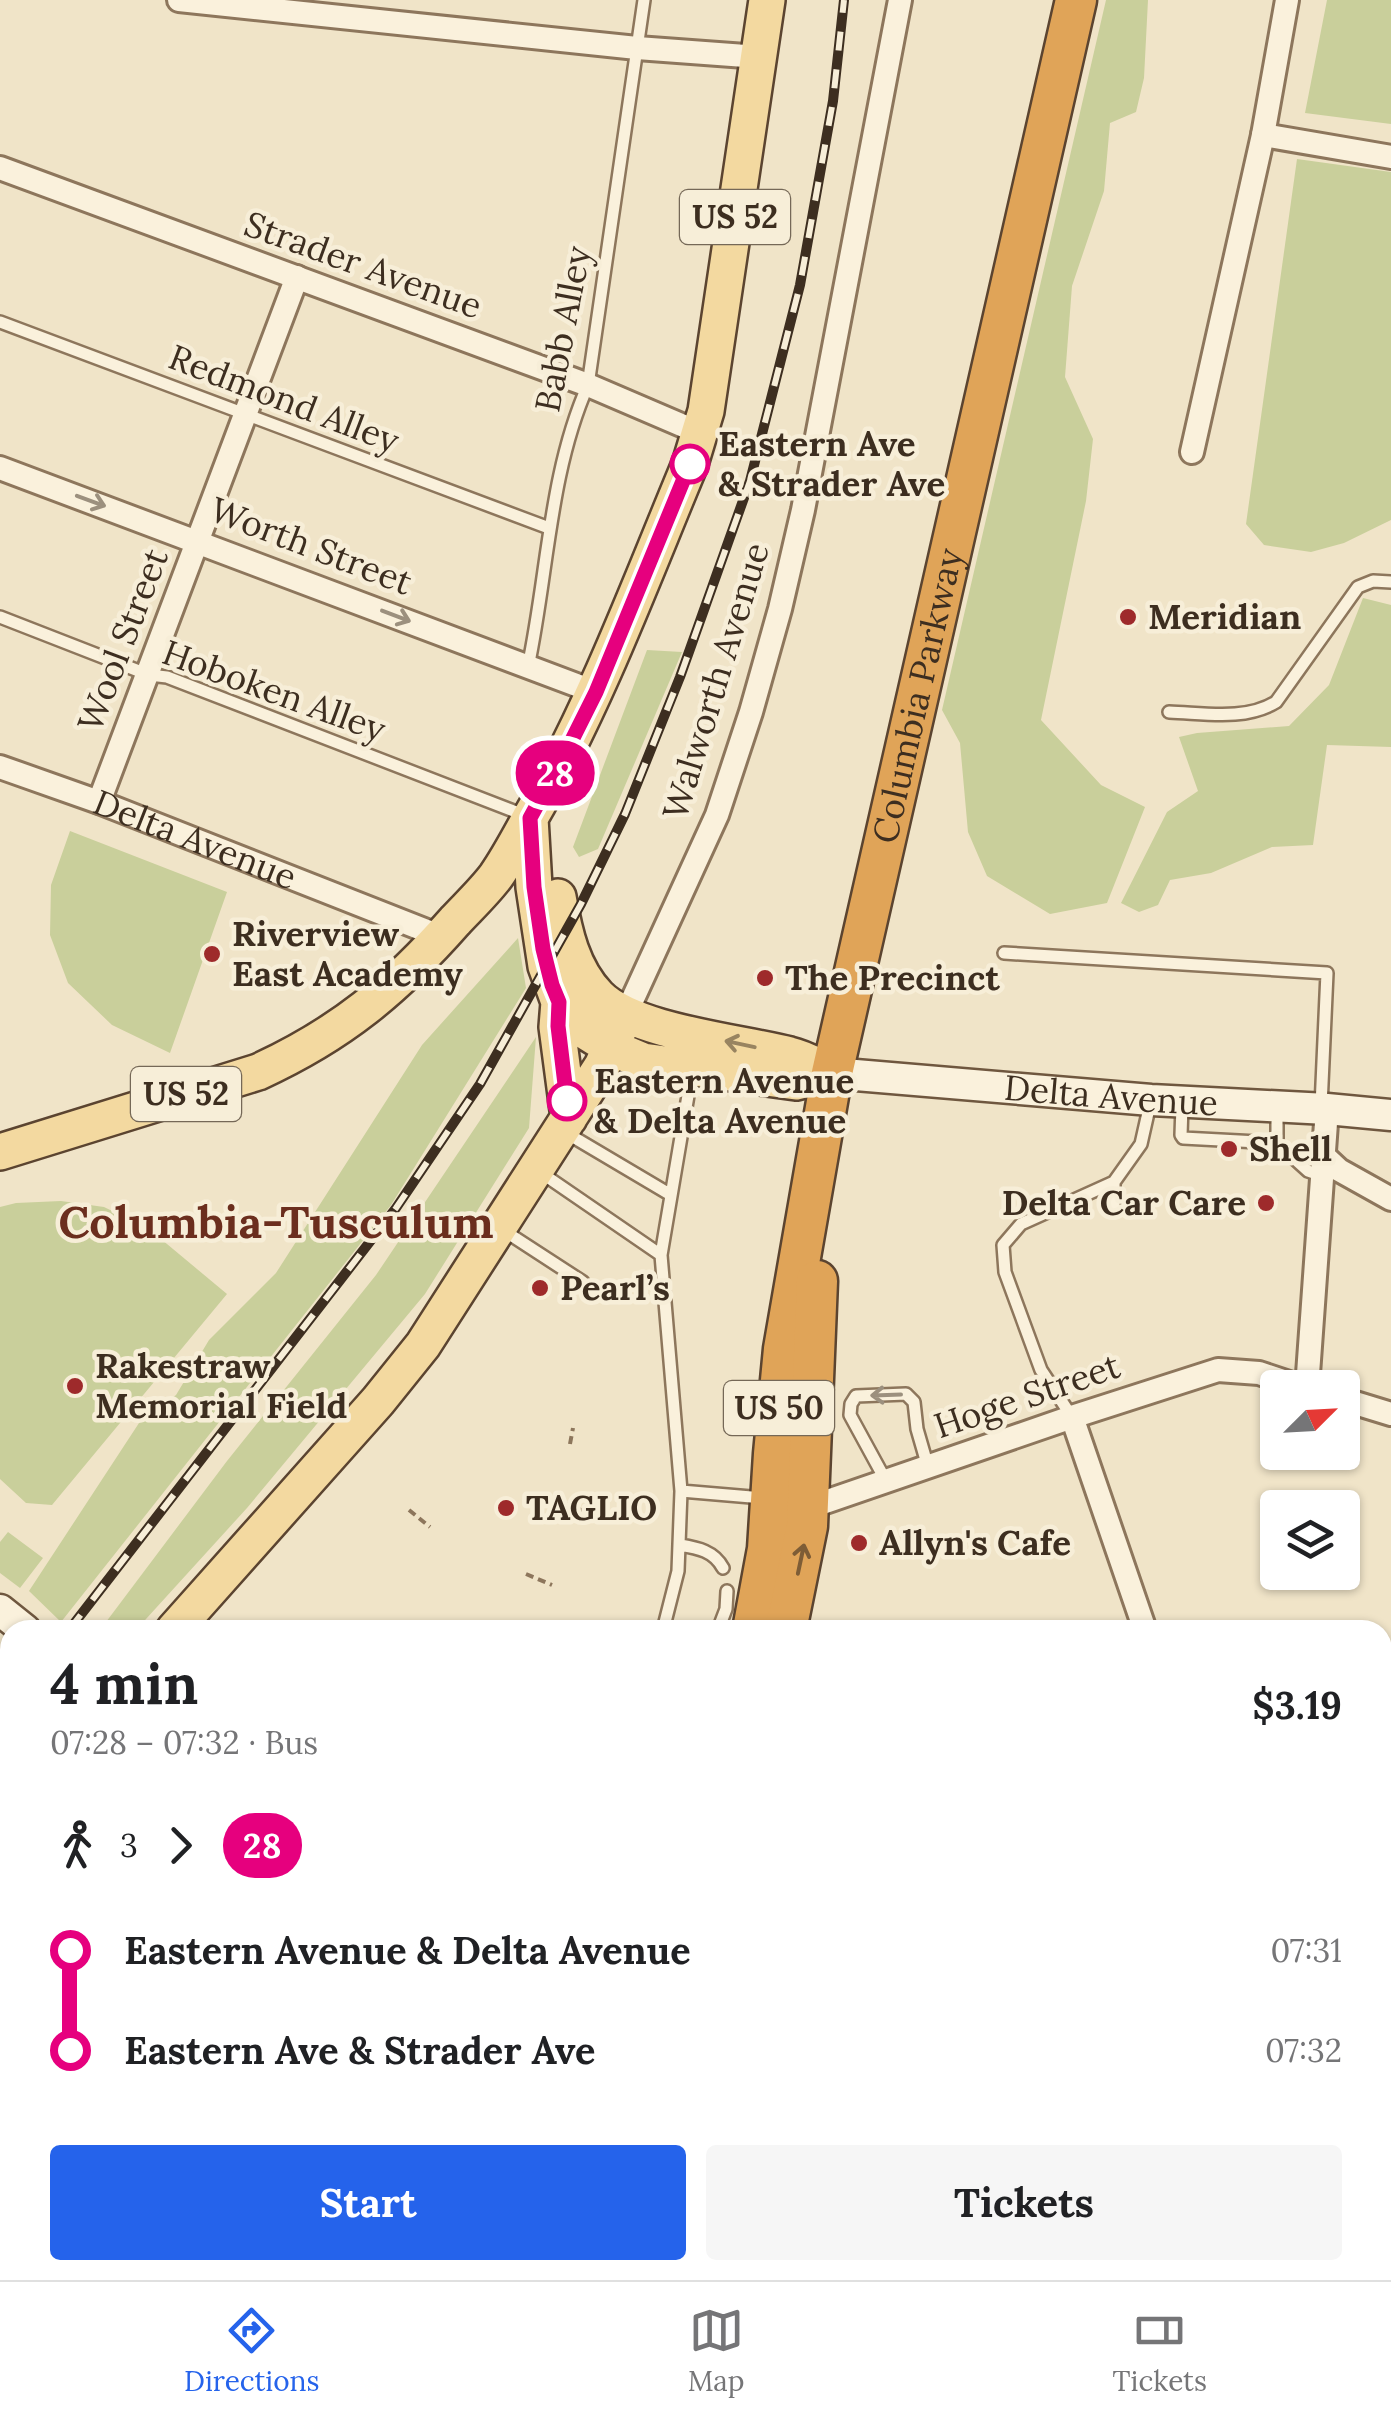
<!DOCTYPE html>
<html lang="en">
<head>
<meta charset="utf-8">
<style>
  body { margin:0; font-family:Lora,serif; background:#f6f6f6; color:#202124; height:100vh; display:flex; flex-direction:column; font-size:38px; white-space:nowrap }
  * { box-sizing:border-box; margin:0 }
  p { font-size:32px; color:#757577 }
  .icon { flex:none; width:55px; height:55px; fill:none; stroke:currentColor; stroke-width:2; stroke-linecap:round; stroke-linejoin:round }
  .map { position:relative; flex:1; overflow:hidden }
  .panel { position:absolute; left:0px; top:1620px; width:1392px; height:660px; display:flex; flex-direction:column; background:#fff; border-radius:30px 30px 0 0; box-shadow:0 2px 8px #0004 }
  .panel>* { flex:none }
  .badge { padding:0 20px; border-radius:32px; font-size:35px; line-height:65px }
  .needle { width:65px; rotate:66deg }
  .fabs { position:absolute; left:1260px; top:1370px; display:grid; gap:20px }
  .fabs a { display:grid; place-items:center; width:100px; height:100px; border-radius:10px; background:#fff; box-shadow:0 2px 8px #0004; font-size:50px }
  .map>.badge { position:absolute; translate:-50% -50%; box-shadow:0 0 0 5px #fff }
  .legs { display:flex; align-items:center; gap:15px; height:110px; padding:0 50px; font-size:32px }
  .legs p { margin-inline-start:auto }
  .overview { display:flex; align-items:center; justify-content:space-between; height:170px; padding:0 50px }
  h1 { font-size:55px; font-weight:700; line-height:75px }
  .cta { display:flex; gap:20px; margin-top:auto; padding:20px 50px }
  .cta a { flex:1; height:115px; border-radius:10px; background:#2563eb; color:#fff; font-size:40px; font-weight:700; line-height:115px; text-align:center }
  .cta a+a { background:#f6f6f6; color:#202124 }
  ul { padding:0 50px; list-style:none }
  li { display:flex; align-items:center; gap:35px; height:100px; font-size:38px }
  li i { display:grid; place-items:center; width:15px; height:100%; margin:0 12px; background:currentColor }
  li i::after { content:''; width:25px; height:25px; margin:-12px; border:8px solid; border-radius:50%; background:#fff }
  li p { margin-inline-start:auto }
  li:first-child i { background:linear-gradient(#0000 50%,currentColor 0) }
  li:last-child i { background:linear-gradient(currentColor 50%,#0000 0) }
  .tab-bar { display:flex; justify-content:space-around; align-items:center; height:140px; border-top:2px solid #e0e0e0; background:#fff; font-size:28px; color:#757577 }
  .tab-bar a { display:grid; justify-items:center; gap:5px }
  .tab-bar .active { color:#2563eb }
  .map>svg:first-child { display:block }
</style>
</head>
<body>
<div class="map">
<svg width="1391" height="2280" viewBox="0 0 1391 2280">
  <rect width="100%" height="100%" fill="#f0e4c8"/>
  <path fill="#c9cf9b" d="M 1106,0 L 1148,0 L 1144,78 L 1136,112 L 1110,123 L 1104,191 L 1072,286 L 1065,377 L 1093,439 L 1086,501 L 1041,720 L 1101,785 L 1145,807 L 1107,903 L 1050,914 L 987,876 L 968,832 L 960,743 L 942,710 Z
    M 1327,0 L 1391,0 L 1391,124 L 1305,113 Z
    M 1297,159 L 1391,172 L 1391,520 L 1344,543 L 1311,552 L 1264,545 L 1246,524 Z
    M 1363,598 L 1391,605 L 1391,747 L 1327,745 L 1313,845 L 1272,847 L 1211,873 L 1170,880 L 1158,905 L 1139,912 L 1121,903 L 1167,812 L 1198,791 L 1179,737 L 1197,733 L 1289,726 L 1329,685 Z
    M 647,650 L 682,652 L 598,849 L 579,857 L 573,847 Z
    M 70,831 L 227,892 L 170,1053 L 112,1025 L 68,983 L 50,935 L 51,885 Z
    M 518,938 L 526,988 L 391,1205 L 61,1622 L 29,1591 L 139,1423 L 176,1395 L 209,1340 L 276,1273 L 422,1045 Z
    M 536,1037 L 529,1128 L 425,1294 L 247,1508 L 136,1630 L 100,1630 L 227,1461 L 376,1275 Z
    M 61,1201 L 104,1207 L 149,1229 L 227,1294 L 52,1505 L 26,1503 L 0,1479 L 0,1207 L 16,1203 Z
    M 8,1532 L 43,1558 L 20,1588 L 0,1573 L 0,1542 Z"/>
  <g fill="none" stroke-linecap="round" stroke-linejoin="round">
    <g stroke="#8d765c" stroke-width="16">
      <path id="lane" d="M 0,322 L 549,528
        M 0,617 L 149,675 L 167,677 L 524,815
        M 528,667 C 548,573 549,473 588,385 L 644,0
        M 1169,712 C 1204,713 1245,721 1276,702 L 1358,587 L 1373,581 L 1391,582
        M 1004,953 L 1327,973 L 1321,1106
        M 1182,1106 L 1181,1135 L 1183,1138 L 1277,1143 L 1277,1109
        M 563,1131 L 671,1195
        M 1277,1143 L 1308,1171 L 1323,1176
        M 540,1172 L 661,1255
        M 1114,1210 L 1114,1182 L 1141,1144 L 1150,1104
        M 503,1230 L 583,1282
        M 1072,1417 L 1041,1370 L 1005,1272 L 1003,1245 L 1021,1224 L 1114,1182
        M 886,1481 L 850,1415 L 851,1404 L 856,1396 L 906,1394 L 914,1402 L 917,1429 L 928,1467
        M 681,1491 L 763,1498
        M 680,1545 C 698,1548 714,1551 723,1568
        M 663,1630 L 678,1571 L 681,1491 L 661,1255 L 692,1072
        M 718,1630 L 726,1609 L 727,1591
        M 1389,1727 L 1391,1727
        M 0,1938 L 10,1944
        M 1099,2270 L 1116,2280"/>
    </g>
    <g stroke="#8d765c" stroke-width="28">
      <g id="street">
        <path d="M 179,0 L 637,48 L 759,57"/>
        <path d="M 1263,135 L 1391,157"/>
        <path d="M 0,168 L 588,385 L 700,433"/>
        <path d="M 1192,452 L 1263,135 L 1287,0"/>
        <path d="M 0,468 L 595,692"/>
        <path id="s1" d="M 0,767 L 99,802 L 442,937"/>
        <path d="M 99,802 L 297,277"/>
        <path d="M 625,1016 L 717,815 L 751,712 L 780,609 L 803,510 L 900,0"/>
        <path d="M 1324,1156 L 1339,1170 L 1391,1199"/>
        <path d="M 1307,1388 L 1327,1109"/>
        <path d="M 1342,1399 L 1391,1414"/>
        <path d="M 1072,1417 L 1145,1630"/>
        <path d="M 801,1502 L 825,1502 L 1072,1417 L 1218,1370 L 1259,1373 L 1304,1388"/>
        <path d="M 1382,2251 L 1391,2271"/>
        <path d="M 848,2270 L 864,2280"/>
        <path d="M 1283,2270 L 1300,2280"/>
        <path d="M 0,2272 L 20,2280"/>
        <path d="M 652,2280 L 661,2270"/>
      </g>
    </g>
    <g stroke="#6f573f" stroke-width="35">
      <g id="secondary">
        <path id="s2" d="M 832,1073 L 1151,1100 L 1327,1109 L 1391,1115"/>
        <path d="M 0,1610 L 25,1630"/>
      </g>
    </g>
    <g stroke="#5b4430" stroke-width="40">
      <path id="primary" d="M 530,818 L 534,887 L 546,966 L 559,1002 L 571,1018 L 588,1033 L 612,1048 L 643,1061 L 796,1082 L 832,1073
        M 558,897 C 564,932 572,969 598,996 C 633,1032 739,1042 790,1055 C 804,1058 819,1067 832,1073
        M 559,1002 L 557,1027 L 569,1118
        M 0,1152 L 258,1072 C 341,1034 395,989 455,921 C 469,906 484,892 496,876 C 512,853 524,828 538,804 C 599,695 642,579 690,464 L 706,411 L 767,0
        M 174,1630 L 378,1401 L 423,1345 L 602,1066 L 625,1016
        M 0,1833 L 10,1821"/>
    </g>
    <g stroke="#5b4430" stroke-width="45">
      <g id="highway">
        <path id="s3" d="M 753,1630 L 768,1549 L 774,1454 L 784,1349 L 832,1073 L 1076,0"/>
        <path d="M 784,1630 L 789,1615 L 807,1526 L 817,1281"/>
        <path d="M 351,2280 L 359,2270"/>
      </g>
    </g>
    <path stroke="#8d765c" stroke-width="4" stroke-dasharray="8 5" stroke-linecap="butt" d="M 570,1444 L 573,1428
      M 554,1499 L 584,1511
      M 409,1510 L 430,1527
      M 526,1574 L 552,1585"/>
    <use href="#lane" stroke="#faf1dc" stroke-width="11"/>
    <use href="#street" stroke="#faf1dc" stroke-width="22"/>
    <use href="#secondary" stroke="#faf1dc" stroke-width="30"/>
    <use href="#primary" stroke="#f3d9a0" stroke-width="35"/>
    <use href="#highway" stroke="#e0a458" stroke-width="40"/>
    <g stroke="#3d2e20" stroke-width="10">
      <path id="rail" d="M 69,1630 L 396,1208 L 480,1084 L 581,904 L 625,814 L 680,677 L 750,481 L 800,285 L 833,101 L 844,0
        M 0,1721 L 10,1708"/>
    </g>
    <use href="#rail" stroke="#f7eed8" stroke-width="6" stroke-dasharray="19" stroke-linecap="butt"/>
  </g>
  <defs><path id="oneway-shaft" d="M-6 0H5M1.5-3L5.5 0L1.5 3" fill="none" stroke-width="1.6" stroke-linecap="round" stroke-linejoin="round" transform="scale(2.5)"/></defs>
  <g stroke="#9c907e">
    <use href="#oneway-shaft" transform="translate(91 501) rotate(20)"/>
    <use href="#oneway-shaft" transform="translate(396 616) rotate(21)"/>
    <use href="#oneway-shaft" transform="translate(886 1395) rotate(178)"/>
  </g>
  <use stroke="#988460" href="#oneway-shaft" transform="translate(740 1044) rotate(-168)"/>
  <use stroke="#7e5d36" href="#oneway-shaft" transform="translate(801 1559) rotate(-78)"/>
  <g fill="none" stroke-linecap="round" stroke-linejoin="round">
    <g stroke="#fff" stroke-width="22">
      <path id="line-1" d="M 567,1101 L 558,1026 L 559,1002 L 552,985 L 543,949 L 534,887 L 530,818 L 565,754 L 596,692 L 690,464"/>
    </g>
    <use href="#line-1" stroke="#e6007e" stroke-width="15"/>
  </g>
  <g fill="#fff" stroke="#e6007e" stroke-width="5">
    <circle cx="690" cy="464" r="18"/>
    <circle cx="567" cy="1101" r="18"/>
  </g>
  <g fill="#9e2a2b" stroke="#f7eed8" stroke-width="4">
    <circle cx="1128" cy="617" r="10"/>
    <circle cx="212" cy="954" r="10"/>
    <circle cx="765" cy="978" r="10"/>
    <circle cx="1229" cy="1149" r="10"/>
    <circle cx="1266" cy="1203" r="10"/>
    <circle cx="540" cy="1288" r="10"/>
    <circle cx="75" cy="1386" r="10"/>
    <circle cx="506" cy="1508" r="10"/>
    <circle cx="859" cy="1543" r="10"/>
  </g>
  <g text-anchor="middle" stroke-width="9" stroke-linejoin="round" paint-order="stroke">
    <g fill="#f7eed8" stroke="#756857" stroke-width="2.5">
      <rect x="680" y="190" width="110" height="54" rx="8"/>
      <rect x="131" y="1067" width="110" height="54" rx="8"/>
      <rect x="724" y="1381" width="110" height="54" rx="8"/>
    </g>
    <g font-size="32" font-weight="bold" fill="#3d2e20">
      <text x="735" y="228">US 52</text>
      <text x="186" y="1105">US 52</text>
      <text x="779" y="1419">US 50</text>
    </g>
    <g font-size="35" fill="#3d2e20" stroke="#f7eed8">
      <text transform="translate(363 265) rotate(20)" y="12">Strader Avenue</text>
      <text transform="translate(563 329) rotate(-79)" y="12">Babb Alley</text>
      <text transform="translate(284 399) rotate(21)" y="12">Redmond Alley</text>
      <text transform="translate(311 546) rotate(21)" y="12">Worth Street</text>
      <text transform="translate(123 640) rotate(-69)" y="12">Wool Street</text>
      <text transform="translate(716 681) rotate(-73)" y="12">Walworth Avenue</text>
      <text transform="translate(274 691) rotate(20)" y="12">Hoboken Alley</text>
      <text dy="12" stroke="none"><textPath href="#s3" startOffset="950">Columbia Parkway</textPath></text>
      <text dy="12" stroke="none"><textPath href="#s1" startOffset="208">Delta Avenue</textPath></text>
      <text dy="12" stroke="none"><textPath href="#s2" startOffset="280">Delta Avenue</textPath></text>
      <text transform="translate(1027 1396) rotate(-19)" y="12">Hoge Street</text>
    </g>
    <g font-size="35" font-weight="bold" fill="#3d2e20" stroke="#f7eed8" text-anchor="start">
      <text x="718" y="456">Eastern Ave<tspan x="718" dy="40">&amp; Strader Ave</tspan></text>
      <text x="594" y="1093">Eastern Avenue<tspan x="594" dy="40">&amp; Delta Avenue</tspan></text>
    </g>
    <g font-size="35" font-weight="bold" fill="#3d2e20" stroke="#f7eed8" text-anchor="start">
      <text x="1148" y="629">Meridian</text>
      <text x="232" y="946">Riverview<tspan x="232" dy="40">East Academy</tspan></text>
      <text x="785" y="990">The Precinct</text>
      <text x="1249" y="1161">Shell</text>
      <text x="1246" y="1215" text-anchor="end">Delta Car Care</text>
      <text x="560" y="1300">Pearl’s</text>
      <text x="95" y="1378">Rakestraw<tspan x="95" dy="40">Memorial Field</tspan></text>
      <text x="526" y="1520">TAGLIO</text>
      <text x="879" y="1555">Allyn's Cafe</text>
    </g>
    <g font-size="45" font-weight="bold" fill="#6b2e1e" stroke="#f7eed8">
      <text x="276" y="1238">Columbia-Tusculum</text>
    </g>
  </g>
</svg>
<div class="fabs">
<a><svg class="needle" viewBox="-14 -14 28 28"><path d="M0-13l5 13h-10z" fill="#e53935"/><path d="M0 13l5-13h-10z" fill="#757577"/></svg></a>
<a><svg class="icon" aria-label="layers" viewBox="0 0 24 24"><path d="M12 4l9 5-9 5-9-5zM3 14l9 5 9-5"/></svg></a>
</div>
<b class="badge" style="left:555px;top:773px;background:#e6007e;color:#fff">28</b>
<section class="panel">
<div class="overview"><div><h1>4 min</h1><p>07:28 – 07:32 · Bus</p></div><b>$3.19</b></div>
<div class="legs"><svg class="icon" aria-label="walk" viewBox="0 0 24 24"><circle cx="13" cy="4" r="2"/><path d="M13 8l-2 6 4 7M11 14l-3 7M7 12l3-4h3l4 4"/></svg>3<svg class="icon" aria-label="forward" viewBox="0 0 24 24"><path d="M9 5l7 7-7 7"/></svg><b class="badge" style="background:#e6007e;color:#fff">28</b></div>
<ul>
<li><i style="color:#e6007e"></i><b>Eastern Avenue &amp; Delta Avenue</b><p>07:31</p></li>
<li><i style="color:#e6007e"></i><b>Eastern Ave &amp; Strader Ave</b><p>07:32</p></li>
</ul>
<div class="cta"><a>Start</a><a>Tickets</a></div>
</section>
</div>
<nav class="tab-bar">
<a class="active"><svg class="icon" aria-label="directions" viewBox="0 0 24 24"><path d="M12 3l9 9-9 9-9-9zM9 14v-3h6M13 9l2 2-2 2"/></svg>Directions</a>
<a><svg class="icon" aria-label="map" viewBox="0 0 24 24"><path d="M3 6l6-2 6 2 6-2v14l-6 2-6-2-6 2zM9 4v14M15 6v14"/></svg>Map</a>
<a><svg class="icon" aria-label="tickets" viewBox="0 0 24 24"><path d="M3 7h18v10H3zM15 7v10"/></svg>Tickets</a>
</nav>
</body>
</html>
